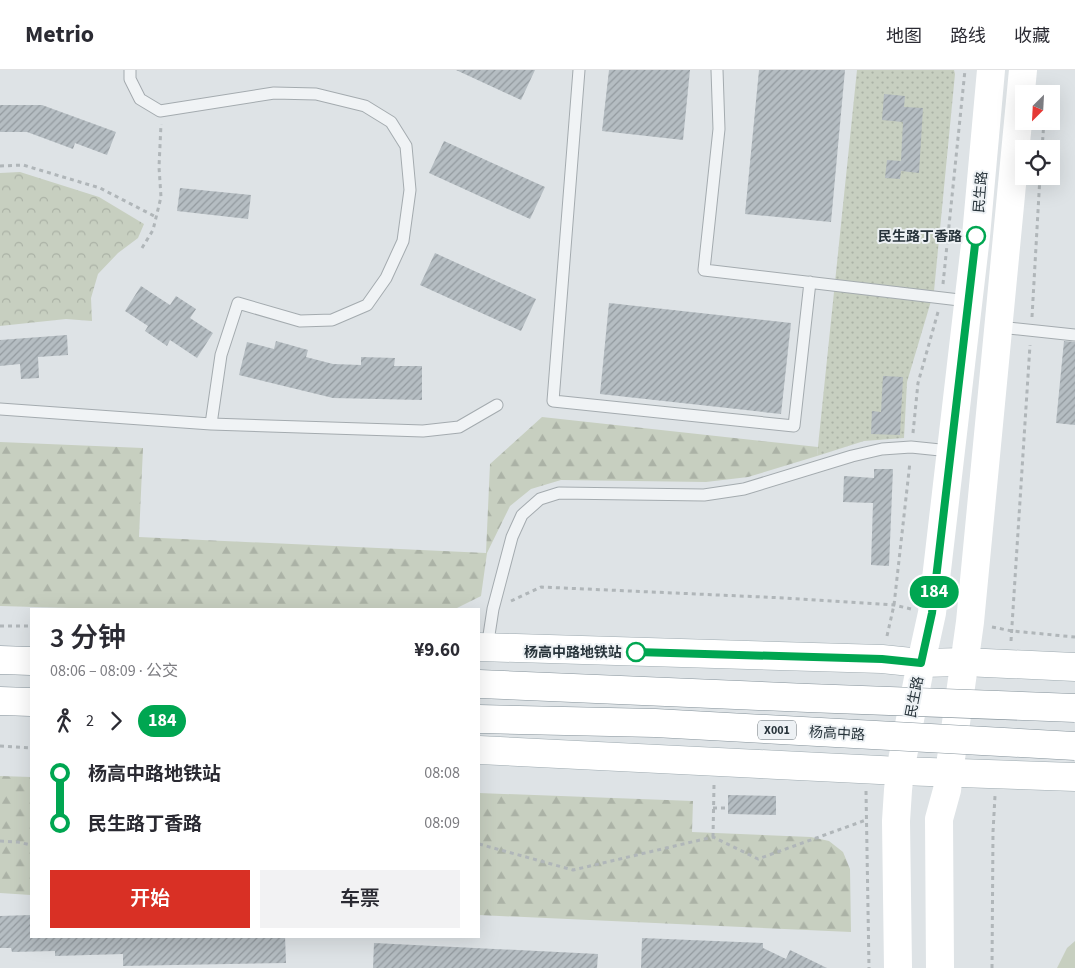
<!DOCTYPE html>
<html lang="zh">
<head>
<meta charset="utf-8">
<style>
  body { margin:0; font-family:"Source Sans 3","Noto Sans SC",sans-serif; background:#f2f2f3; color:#2b2b33; height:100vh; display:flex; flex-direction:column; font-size:19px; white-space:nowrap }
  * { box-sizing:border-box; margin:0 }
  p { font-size:16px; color:#7c7c81 }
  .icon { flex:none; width:28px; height:28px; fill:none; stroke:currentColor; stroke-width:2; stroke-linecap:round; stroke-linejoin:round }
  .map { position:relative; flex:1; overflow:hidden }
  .sheet { position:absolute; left:30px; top:538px; width:450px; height:330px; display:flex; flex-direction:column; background:#fff; border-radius:0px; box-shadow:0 5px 20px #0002 }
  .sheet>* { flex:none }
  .badge { padding:0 10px; border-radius:16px; font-size:18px; line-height:32px }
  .needle { width:32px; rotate:204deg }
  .buttons { position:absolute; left:1015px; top:15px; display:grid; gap:10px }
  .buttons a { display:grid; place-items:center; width:45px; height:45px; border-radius:0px; background:#fff; box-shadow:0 5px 20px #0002; font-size:25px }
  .map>.badge { position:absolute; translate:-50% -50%; box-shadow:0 0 0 2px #fff }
  .legs { display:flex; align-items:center; gap:8px; height:55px; padding:0 20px; font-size:16px }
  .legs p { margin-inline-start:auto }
  .overview { display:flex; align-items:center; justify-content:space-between; height:85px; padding:0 20px }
  h1 { font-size:28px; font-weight:600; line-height:38px }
  .button { display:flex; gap:10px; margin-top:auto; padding:10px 20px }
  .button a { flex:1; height:58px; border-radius:0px; background:#d93025; color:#fff; font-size:20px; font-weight:600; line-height:58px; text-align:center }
  .button a+a { background:#f2f2f3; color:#2b2b33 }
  ul { padding:0 20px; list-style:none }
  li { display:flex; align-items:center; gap:18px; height:50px; font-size:19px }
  li i { display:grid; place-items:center; width:8px; height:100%; margin:0 6px; background:currentColor }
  li i::after { content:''; width:12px; height:12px; margin:-6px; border:4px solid; border-radius:50%; background:#fff }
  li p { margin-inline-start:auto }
  li:first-child i { background:linear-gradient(#0000 50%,currentColor 0) }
  li:last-child i { background:linear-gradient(currentColor 50%,#0000 0) }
  header { display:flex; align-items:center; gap:30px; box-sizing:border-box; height:70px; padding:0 25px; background:#fff; border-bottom:1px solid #e1e1e2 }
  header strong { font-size:24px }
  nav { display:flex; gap:28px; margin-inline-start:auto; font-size:18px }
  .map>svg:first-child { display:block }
</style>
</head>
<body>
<header>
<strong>Metrio</strong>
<nav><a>地图</a><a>路线</a><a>收藏</a></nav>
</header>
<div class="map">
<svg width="1075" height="898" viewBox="0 0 1075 898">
  <defs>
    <pattern id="grass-dots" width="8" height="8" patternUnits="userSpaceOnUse" patternTransform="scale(1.25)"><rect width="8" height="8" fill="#c7cfc0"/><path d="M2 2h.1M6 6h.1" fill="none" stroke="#abb2a6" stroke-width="1.8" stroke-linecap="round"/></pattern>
    <pattern id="forest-firs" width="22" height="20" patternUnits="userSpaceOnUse" patternTransform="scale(1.25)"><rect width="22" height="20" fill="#c7cfc0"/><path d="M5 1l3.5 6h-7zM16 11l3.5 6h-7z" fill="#abb2a6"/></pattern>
    <pattern id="park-crowns" width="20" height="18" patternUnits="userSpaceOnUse" patternTransform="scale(1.25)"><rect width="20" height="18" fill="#c7cfc0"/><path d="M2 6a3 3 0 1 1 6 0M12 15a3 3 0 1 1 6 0" fill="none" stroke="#abb2a6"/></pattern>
    <pattern id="building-hatch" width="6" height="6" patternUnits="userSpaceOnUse" patternTransform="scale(1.25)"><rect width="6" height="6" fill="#b5bdc2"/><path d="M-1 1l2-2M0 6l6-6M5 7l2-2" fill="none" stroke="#939a9f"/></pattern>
  </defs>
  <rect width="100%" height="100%" fill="#dee3e6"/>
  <path fill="url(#grass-dots)" d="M 857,0 L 954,0 L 955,4 L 934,221 L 907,312 L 904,368 L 864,371 L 817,386 Z"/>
  <path fill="url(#forest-firs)" d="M 542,347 L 818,377 L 817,386 L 748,407 L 706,412 L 561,410 L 531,419 L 510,436 L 487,483 L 481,526 L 455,539 L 106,539 L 0,536 L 0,372 L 143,378 L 139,467 L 486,483 L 490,394 Z
    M 0,706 L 31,707 L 31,825 L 0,823 Z
    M 479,723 L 693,731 L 692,762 L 811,767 L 829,771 L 843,782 L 850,799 L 851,862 L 479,845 Z"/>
  <path fill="url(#park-crowns)" d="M 20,102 L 99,127 L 144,154 L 138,168 L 118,183 L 98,204 L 91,228 L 92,251 L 66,249 L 0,256 L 0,103 Z"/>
  <path fill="#c7cfc0" d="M 1075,871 L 1075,898 L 1057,898 L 1067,878 Z"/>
  <path fill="url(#building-hatch)" d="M 456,0 L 535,0 L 521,30 Z
    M 609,0 L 690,0 L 683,70 L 602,61 Z
    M 759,0 L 845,0 L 831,152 L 745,144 Z
    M 884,24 L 905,26 L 904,37 L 923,38 L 919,103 L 901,101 L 900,109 L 885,108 L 887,90 L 901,91 L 903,52 L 882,50 Z
    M 0,35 L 42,35 L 116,62 L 107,85 L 75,73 L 73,79 L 27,62 L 0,62 Z
    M 444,71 L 545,117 L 530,149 L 429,103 Z
    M 180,118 L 251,125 L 248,149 L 177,141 Z
    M 435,183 L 536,229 L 521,261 L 420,215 Z
    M 141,216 L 170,235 L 176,226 L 196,239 L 190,248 L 213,263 L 197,288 L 170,270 L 167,276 L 145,261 L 148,256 L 125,241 Z
    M 609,233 L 791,253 L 781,344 L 600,324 Z
    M 67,265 L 68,285 L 38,287 L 39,308 L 21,309 L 20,294 L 0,296 L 0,270 Z
    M 276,271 L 308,280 L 306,287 L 333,294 L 361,295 L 361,287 L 395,288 L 394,296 L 422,296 L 422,330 L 333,328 L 239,305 L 247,272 L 274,279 Z
    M 1064,271 L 1075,272 L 1075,355 L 1056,353 Z
    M 883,306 L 903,307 L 900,365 L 871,364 L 872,341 L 881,342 Z
    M 874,399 L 893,399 L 889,496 L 871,495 L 873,433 L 843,432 L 844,406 L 874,408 Z
    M 728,725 L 776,726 L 776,745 L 728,744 Z
    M 31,845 L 31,866 L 285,866 L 286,893 L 123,896 L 123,884 L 55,886 L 55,881 L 12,882 L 11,878 L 0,878 L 0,846 Z
    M 642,868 L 763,873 L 763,878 L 786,889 L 790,880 L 827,898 L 641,898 Z
    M 374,873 L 598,884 L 597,898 L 373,898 Z"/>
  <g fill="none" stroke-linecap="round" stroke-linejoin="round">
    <g stroke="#a4abaf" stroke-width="13">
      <path id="service" d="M 130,0 L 130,9 L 140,29 L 160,41 L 274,23 L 316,24 L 365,36 L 391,52 L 406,76 L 410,120 L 403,171 L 386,208 L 367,235 L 332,250 L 300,251 L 238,233 L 221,285 L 211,354
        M 579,0 L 553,331 L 794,356 L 810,212
        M 717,0 L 719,59 L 704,200 L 968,231
        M 999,257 L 1075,265
        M 0,339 L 211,354 L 423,361 L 459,357 L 497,335
        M 487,578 L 493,539 L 512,467 L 522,445 L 540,429 L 559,423 L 704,425 L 744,419 L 852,386 L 882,379 L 911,377 L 950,381"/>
    </g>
    <g stroke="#9eaab0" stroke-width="29">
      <path id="primary" d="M 479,577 L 882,589 L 921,593 L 964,592 L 1075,597
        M 479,680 L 900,701 L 1075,707"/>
    </g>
    <g stroke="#86939b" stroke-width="29">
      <path id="trunk" d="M 0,590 L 31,591
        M 0,631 L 31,632"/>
    </g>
    <path stroke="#b0b6b9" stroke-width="3" stroke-dasharray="4 4" stroke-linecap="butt" d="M 1042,79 L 1044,51
      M 0,96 L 23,95 L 100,118 L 156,147
      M 142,178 L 153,160 L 161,127 L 159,97 L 161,54
      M 943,214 L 965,0
      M 1032,247 L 1040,106
      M 913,363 L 918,313 L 938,242
      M 511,531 L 541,517 L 785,528 L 894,535 L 911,539
      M 0,556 L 31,556
      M 992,557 L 1012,561 L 1075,567
      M 887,566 L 894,535 L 910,392
      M 1011,571 L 1030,275
      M 0,676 L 31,678
      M 866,721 L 869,898
      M 713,738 L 728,738
      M 713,767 L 714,715
      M 0,771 L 18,772 L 31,775
      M 479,774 L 573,800 L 713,767 L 758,789 L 866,750
      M 992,898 L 993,762 L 995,726"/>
    <use href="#service" stroke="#f0f3f5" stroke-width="11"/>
    <path stroke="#fff" stroke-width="28" d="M 898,898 L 896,751 L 898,720 L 900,701 L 921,593 L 932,543 L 976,166 L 991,0
      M 940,898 L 939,749 L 947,720 L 949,703 L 970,552 L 1023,0"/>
    <use href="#primary" stroke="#fff" stroke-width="28"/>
    <use href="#trunk" stroke="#fff" stroke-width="28"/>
    <g stroke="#86939b" stroke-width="29" stroke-linecap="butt">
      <path id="trunk-bridge" d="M 479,614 L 808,628 L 1075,638
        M 479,649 L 655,653 L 1075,676"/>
    </g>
    <use href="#trunk-bridge" stroke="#fff" stroke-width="28"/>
  </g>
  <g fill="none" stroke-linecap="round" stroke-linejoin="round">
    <g stroke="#fff" stroke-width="11">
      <path id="line-1" d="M 636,582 L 882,589 L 921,593 L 932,543 L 976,166"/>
    </g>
    <use href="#line-1" stroke="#00a651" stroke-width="8"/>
  </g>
  <g fill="#fff" stroke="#00a651" stroke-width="2.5">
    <circle cx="976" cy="166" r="9"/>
    <circle cx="636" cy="582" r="9"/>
  </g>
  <g text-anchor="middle" stroke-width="4" stroke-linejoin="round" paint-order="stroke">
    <rect fill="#edf1f4" stroke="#636d72" stroke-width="1" x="758" y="650.5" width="38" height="19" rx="4"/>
    <g font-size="12" font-weight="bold" fill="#28343b">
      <text x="777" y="664">X001</text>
    </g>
    <g font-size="14" fill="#28343b" stroke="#edf1f4">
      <text transform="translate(980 122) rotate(-85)" y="5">民生路</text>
      <text transform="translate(914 627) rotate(-79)" y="5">民生路</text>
      <text transform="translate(837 663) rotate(3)" y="5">杨高中路</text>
    </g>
    <g font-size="14" font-weight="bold" fill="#28343b" stroke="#edf1f4" text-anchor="end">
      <text x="962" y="171">民生路丁香路</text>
      <text x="622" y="587">杨高中路地铁站</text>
    </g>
  </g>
</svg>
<div class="buttons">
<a><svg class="needle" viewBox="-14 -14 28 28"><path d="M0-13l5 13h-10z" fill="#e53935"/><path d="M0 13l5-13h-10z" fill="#7c7c81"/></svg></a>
<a><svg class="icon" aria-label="locate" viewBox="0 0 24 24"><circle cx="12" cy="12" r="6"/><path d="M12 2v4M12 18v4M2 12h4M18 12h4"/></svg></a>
</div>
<b class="badge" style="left:934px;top:522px;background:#00a651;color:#fff">184</b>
<section class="sheet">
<div class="overview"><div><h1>3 分钟</h1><p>08:06 – 08:09 · 公交</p></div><b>¥9.60</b></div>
<div class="legs"><svg class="icon" aria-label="walk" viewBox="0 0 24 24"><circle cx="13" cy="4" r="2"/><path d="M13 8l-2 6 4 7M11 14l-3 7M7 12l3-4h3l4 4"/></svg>2<svg class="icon" aria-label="forward" viewBox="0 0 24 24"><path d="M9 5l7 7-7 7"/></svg><b class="badge" style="background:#00a651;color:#fff">184</b></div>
<ul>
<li><i style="color:#00a651"></i><b>杨高中路地铁站</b><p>08:08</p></li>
<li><i style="color:#00a651"></i><b>民生路丁香路</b><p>08:09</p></li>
</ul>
<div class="button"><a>开始</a><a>车票</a></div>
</section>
</div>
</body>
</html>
